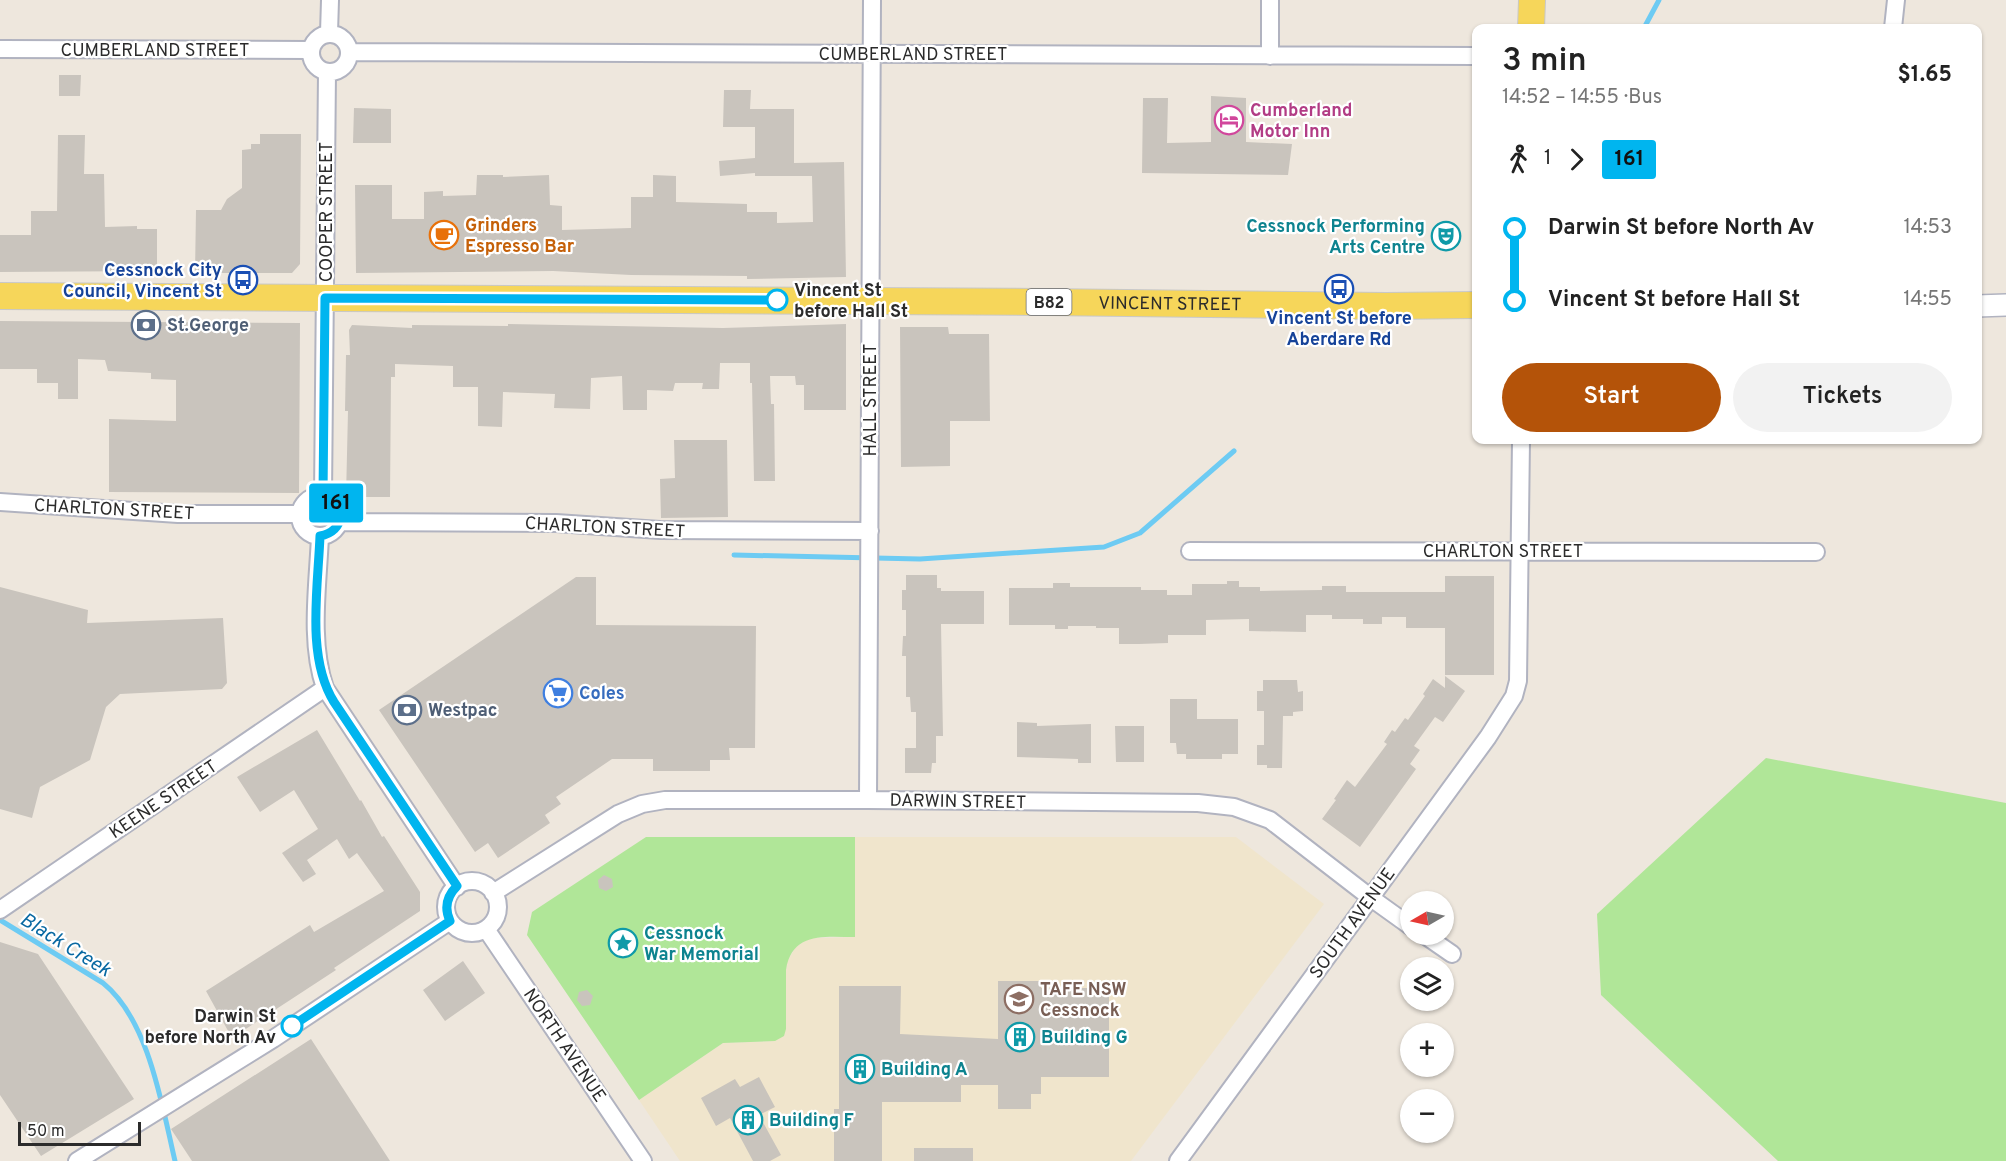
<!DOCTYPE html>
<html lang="en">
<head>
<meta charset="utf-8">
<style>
  body { margin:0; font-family:Overpass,sans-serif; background:#f2f2f2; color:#222; height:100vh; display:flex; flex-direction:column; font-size:22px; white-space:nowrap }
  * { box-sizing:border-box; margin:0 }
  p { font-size:20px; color:#767676 }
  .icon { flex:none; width:33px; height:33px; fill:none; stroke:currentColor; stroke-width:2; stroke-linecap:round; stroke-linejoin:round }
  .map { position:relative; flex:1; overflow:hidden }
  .drawer { position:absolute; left:1472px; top:24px; width:510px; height:420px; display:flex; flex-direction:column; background:#fff; border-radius:12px; box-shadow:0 2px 4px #0004 }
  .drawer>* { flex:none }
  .badge { padding:0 12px; border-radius:4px; font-size:21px; line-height:39px }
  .needle { width:39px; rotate:261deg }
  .buttons { position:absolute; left:1400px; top:891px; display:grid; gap:12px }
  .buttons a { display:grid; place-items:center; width:54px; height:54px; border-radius:50%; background:#fff; box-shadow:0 2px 4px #0004; font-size:30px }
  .scale { position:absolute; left:18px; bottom:15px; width:123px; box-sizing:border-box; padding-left:6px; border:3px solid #2b2b2b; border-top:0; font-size:16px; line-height:21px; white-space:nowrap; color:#2b2b2b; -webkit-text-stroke:4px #fff; paint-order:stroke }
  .map>.badge { position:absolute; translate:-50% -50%; box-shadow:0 0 0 3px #fff }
  .legs { display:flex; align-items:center; gap:9px; height:66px; padding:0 30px; font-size:20px }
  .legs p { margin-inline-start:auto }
  .summary { display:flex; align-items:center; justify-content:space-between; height:102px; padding:0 30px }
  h1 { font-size:33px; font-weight:600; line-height:45px }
  .button { display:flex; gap:12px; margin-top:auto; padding:12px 30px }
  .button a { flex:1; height:69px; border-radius:36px; background:#b45309; color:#fff; font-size:24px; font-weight:600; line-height:69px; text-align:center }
  .button a+a { background:#f2f2f2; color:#222 }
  ul { padding:0 30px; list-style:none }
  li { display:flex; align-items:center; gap:21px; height:72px; font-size:22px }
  li i { display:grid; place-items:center; width:9px; height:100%; margin:0 8px; background:currentColor }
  li i::after { content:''; width:15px; height:15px; margin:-8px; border:4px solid; border-radius:50%; background:#fff }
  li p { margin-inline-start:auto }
  li:first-child i { background:linear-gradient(#0000 50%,currentColor 0) }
  li:last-child i { background:linear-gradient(currentColor 50%,#0000 0) }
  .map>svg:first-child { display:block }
</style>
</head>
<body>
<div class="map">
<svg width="2006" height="1161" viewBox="0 0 2006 1161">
  <rect width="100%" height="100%" fill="#eee7dd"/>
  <path fill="#f0e5cc" d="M 855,837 L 1236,837 L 1324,904 L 1131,1161 L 680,1161 L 639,1100 L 723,1043 L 775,1041 L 786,1029 L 786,970 L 787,962 L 795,948 L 807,939 L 815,938 L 855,937 Z"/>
  <path fill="#b0e698" d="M 1766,758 L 2006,803 L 2006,1161 L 1778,1161 L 1601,995 L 1597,914 Z
    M 646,837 L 855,837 L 855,937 C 825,937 792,931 786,970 L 786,1029 L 784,1036 L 775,1041 L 723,1043 L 639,1100 L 527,935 L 532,912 Z"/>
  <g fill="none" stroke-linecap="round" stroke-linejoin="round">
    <path stroke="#6dcbf3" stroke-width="5" d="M 1644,28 L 1659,0
      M 734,555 L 920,559 L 1104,547 L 1140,533 L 1234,451
      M 0,920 L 103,983 C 149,1020 162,1106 175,1161"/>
  </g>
  <path fill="#c9c4bd" d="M 59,75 L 81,75 L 80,96 L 59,96 Z
    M 724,90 L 751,90 L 750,109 L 794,109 L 794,163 L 844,162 L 846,277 L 747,279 L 747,276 L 631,275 L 553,271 L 356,273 L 355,185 L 392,185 L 392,219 L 424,219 L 424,192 L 443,191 L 443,196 L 476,195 L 477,175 L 503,175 L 503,177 L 549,175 L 550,205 L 562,206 L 562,230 L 631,228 L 631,197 L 653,197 L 653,175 L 676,176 L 676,202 L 747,204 L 747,212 L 777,212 L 777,223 L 813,222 L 812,176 L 755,176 L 755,173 L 720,176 L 719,161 L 755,158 L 755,127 L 723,127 Z
    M 1211,96 L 1246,98 L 1246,142 L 1292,144 L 1288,175 L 1142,173 L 1143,98 L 1168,98 L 1167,143 L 1211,142 Z
    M 354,108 L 391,109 L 391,143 L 353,143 Z
    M 260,134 L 301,134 L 300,264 L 292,273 L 195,273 L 196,210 L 221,210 L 227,199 L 242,188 L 242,150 L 251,149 L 251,144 L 260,144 Z
    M 58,135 L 85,135 L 84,174 L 104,174 L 105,227 L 137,226 L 137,229 L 157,229 L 157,271 L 0,272 L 0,235 L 31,235 L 31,211 L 57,211 Z
    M 0,321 L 300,323 L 299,493 L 109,492 L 109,419 L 176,421 L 176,380 L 151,379 L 151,373 L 108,371 L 105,360 L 78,359 L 78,399 L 58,399 L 58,383 L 37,383 L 37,369 L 0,369 Z
    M 508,324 L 723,328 L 846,324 L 846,410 L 804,410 L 804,385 L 796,385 L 795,376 L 770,376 L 771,404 L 774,404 L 775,481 L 754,481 L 752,383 L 750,383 L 750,363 L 720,363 L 719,389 L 702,389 L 703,383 L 675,383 L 673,391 L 647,390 L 647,410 L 623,410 L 622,376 L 591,378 L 590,409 L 554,408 L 555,394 L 503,392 L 502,427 L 478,426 L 478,387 L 453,387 L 453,366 L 395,364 L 395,377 L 391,377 L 390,497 L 346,497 L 348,411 L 345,411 L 346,355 L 350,355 L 349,330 L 352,325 L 412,328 L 412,325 L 508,326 Z
    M 900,327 L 948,327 L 949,334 L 989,334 L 990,421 L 950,421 L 950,466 L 901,467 Z
    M 674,440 L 727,440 L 728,517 L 661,518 L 660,479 L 675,478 Z
    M 906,575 L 937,575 L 937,588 L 941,588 L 941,591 L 984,591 L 984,624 L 941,624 L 943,736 L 936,736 L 936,763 L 932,763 L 931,773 L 905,773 L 905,748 L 916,748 L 916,712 L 911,712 L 910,697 L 906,697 L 906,656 L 902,656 L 903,636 L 906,636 L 906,610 L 902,610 L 902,590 L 906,590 Z
    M 1445,576 L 1494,576 L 1494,675 L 1445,675 L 1445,628 L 1406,628 L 1406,617 L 1382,617 L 1382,624 L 1363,624 L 1363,619 L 1332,619 L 1332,615 L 1306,615 L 1306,632 L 1249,631 L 1249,619 L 1206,620 L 1206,635 L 1168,635 L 1168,643 L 1139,644 L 1119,644 L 1119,628 L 1096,628 L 1096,626 L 1068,626 L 1068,629 L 1055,629 L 1055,625 L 1009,625 L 1009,588 L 1053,588 L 1053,583 L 1070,583 L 1070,587 L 1141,587 L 1141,590 L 1167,590 L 1167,595 L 1192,595 L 1192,584 L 1227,584 L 1227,581 L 1239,581 L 1239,587 L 1260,587 L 1260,591 L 1322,590 L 1322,586 L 1346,586 L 1346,592 L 1445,592 Z
    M 576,577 L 596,577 L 596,625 L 756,626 L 755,748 L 729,748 L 730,760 L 710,760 L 710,771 L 653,771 L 653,759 L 612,759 L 556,797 L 561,804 L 545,815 L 550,823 L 498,858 L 488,843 L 475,852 L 379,710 Z
    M 0,587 L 88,610 L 87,623 L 223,618 L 227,683 L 222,689 L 120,694 L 106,707 L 90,760 L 40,787 L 32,818 L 0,809 Z
    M 1445,676 L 1465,691 L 1443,722 L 1435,717 L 1414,746 L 1420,750 L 1410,764 L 1416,769 L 1360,847 L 1322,819 L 1336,800 L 1334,799 L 1347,780 L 1355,787 L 1387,744 L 1384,742 L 1392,730 L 1395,732 L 1405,718 L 1408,720 L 1425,696 L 1423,694 L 1433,679 L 1445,688 Z
    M 1263,680 L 1297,680 L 1298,692 L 1303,691 L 1303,711 L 1293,712 L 1293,716 L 1283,716 L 1282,768 L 1267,768 L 1267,765 L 1257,765 L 1257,745 L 1264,745 L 1264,711 L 1257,711 L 1257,691 L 1263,691 Z
    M 1170,699 L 1197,699 L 1197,719 L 1238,719 L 1238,754 L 1222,754 L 1222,759 L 1186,759 L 1186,754 L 1177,754 L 1176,743 L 1170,743 Z
    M 1017,722 L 1037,723 L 1037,726 L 1091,724 L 1091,763 L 1078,763 L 1078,759 L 1017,757 Z
    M 1115,726 L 1144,726 L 1144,762 L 1116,762 Z
    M 317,730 L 360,801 L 361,800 L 382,837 L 384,836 L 420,892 L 420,911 L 334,968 L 336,970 L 232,1038 L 206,991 L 310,925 L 314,932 L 384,891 L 357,853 L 349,859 L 337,839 L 307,860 L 316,874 L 303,882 L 282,853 L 318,829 L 294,790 L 260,812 L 237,777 Z
    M 604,875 L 612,879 L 613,887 L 606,891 L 599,888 L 598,880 Z
    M 0,942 L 38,954 L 134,1099 L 41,1156 L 0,1095 Z
    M 463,961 L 485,993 L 445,1021 L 423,990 Z
    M 998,981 L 1041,981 L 1041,988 L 1109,988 L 1109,1077 L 1041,1077 L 1041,1094 L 1031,1094 L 1031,1109 L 998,1109 L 998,1085 L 961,1085 L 961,1102 L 882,1102 L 882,1161 L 834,1161 L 834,1109 L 839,1109 L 839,986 L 901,986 L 900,1034 L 998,1039 Z
    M 587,990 L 593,996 L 590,1005 L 582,1006 L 577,1000 L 579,992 Z
    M 311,1039 L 390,1161 L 192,1161 L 171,1129 Z
    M 759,1077 L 775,1107 L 759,1115 L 781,1155 L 770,1161 L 753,1161 L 730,1118 L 716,1126 L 701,1098 L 735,1079 L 740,1087 Z
    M 914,1148 L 973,1148 L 973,1161 L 914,1161 Z"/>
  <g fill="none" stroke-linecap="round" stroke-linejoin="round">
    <g stroke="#b1b3c0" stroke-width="20">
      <path id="minor" d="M 1893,28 L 1896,0
        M 329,33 L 330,0
        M311 53a19 19 0 1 1 38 0a19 19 0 1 1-38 0Z
        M 0,49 L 311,50
        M 349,52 L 1476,56
        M 1270,56 L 1270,0
        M 323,495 L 327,72
        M300 516a20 20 0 1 1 40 0a20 20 0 1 1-40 0Z
        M 0,502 L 178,514 L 299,514
        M 339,522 L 556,523 L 660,530 L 870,531
        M 320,536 C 318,585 309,642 325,688 L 457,887
        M 1190,551 L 1816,552
        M 868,800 L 872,0
        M446 907a26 26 0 1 1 52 0a26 26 0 1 1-52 0Z
        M 493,893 L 618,814 L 642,804 L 665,800 L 868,800 L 1198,803 L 1234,807 L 1270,820 L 1371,898 L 1410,926
        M 0,910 L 325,688
        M 486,929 L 643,1161
        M 1423,934 L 1452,954
        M 77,1161 L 273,1039 L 450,921
        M 1178,1161 L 1488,737 L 1514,696 L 1518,681 L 1521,440"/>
    </g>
    <g stroke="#b1b3c0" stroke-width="24">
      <path id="tertiary" d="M 1977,306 L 2006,305"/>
    </g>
    <g stroke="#c8c8c8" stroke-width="28">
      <g id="primary">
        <path d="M 1531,28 L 1532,0"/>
        <path id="s1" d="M 0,296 L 1043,302 L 1386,306 L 1476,305"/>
      </g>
    </g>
    <use href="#minor" stroke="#fff" stroke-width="16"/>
    <use href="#tertiary" stroke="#fff" stroke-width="21"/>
    <use href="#primary" stroke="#f6d65a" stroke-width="26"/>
  </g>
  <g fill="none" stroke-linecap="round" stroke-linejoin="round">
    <g stroke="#fff" stroke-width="14">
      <path id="line-1" d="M 292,1026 L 450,921 C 444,908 447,896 457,886 L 334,702 C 306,657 318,588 320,536 C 345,532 347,504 323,495 L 325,298 L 777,300"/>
    </g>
    <use href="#line-1" stroke="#00b5ef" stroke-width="9"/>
  </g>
  <defs>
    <g id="hotel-ring" transform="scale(1.5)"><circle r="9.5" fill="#fff" stroke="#d1479c" stroke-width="1.5"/><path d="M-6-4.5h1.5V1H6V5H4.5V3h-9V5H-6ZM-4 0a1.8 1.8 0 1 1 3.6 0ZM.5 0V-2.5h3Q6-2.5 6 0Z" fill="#d1479c"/></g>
    <g id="cafe-ring" transform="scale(1.5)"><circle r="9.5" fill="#fff" stroke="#e8710a" stroke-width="1.5"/><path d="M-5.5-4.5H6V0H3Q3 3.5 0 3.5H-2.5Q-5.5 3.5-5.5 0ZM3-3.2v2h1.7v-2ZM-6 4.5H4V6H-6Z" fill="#e8710a"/></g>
    <g id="theatre-ring" transform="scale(1.5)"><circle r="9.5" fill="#fff" stroke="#0f9aa8" stroke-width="1.5"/><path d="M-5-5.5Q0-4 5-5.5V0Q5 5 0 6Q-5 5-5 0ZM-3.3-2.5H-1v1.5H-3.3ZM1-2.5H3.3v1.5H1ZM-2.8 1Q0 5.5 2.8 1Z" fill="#0f9aa8"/></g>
    <g id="bus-ring" transform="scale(1.5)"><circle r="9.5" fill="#fff" stroke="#1a4fb4" stroke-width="1.5"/><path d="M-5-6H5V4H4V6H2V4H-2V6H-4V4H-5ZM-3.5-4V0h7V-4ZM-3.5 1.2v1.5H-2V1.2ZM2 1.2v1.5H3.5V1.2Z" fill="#1a4fb4"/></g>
    <g id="bank-ring" transform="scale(1.5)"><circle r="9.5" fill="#fff" stroke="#5c6f8a" stroke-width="1.5"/><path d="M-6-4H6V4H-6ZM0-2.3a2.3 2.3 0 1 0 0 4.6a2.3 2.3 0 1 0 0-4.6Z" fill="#5c6f8a"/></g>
    <g id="supermarket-ring" transform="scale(1.5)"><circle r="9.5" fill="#fff" stroke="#3f7fe0" stroke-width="1.5"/><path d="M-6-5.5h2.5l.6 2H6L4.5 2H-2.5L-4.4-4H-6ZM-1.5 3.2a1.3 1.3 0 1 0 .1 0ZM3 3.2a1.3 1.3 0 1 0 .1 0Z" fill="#3f7fe0"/></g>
    <g id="sight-ring" transform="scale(1.5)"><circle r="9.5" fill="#fff" stroke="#0f9aa8" stroke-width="1.5"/><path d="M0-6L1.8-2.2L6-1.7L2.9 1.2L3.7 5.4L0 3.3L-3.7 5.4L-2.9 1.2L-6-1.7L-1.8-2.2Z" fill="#0f9aa8"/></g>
    <g id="university-ring" transform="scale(1.5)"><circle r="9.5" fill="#fff" stroke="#8d6e63" stroke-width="1.5"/><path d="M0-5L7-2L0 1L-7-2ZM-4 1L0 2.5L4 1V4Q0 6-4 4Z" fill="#8d6e63"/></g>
    <g id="building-ring" transform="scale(1.5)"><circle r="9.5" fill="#fff" stroke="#0f9aa8" stroke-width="1.5"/><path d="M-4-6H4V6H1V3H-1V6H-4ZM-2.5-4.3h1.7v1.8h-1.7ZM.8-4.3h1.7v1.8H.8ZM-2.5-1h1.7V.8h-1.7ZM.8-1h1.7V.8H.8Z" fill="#0f9aa8"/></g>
  </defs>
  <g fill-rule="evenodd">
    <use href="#hotel-ring" x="1229" y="120"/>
    <use href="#cafe-ring" x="444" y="235"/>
    <use href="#theatre-ring" x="1446" y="236"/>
    <use href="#bus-ring" x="243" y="280"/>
    <use href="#bus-ring" x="1339" y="289"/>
    <use href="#bank-ring" x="146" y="325"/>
    <use href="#supermarket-ring" x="558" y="693"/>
    <use href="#bank-ring" x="407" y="710"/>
    <use href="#sight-ring" x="623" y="943"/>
    <use href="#university-ring" x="1019" y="999"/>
    <use href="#building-ring" x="1020" y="1037"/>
    <use href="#building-ring" x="860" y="1069"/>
    <use href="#building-ring" x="748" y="1120"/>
  </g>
  <g fill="#fff" stroke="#00b5ef" stroke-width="3">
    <circle cx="777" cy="300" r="10"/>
    <circle cx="292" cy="1026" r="10"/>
  </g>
  <g text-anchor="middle" stroke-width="4.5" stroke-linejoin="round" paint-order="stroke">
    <rect fill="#fff" stroke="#6b6b6b" stroke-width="1.5" x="1026.5" y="289" width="45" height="26" rx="4.5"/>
    <g font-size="16" font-weight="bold" fill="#2b2b2b">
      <text x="1049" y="308">B82</text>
    </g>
    <g font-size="18" fill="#2b2b2b" stroke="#fff">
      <text x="155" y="56">CUMBERLAND STREET</text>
      <text x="913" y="60">CUMBERLAND STREET</text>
      <text transform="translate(326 212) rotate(-90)" y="6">COOPER STREET</text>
      <text dy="6" stroke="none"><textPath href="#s1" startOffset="1170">VINCENT STREET</textPath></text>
      <text transform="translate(870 400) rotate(-90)" y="6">HALL STREET</text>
      <text transform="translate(114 509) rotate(3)" y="6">CHARLTON STREET</text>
      <text transform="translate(605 527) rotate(3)" y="6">CHARLTON STREET</text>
      <text x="1503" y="557">CHARLTON STREET</text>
      <text transform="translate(163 799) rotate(-34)" y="6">KEENE STREET</text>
      <text transform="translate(958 801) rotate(1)" y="6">DARWIN STREET</text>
      <text transform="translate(1352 923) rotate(-54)" y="6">SOUTH AVENUE</text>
      <text transform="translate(565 1045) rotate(56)" y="6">NORTH AVENUE</text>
    </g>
    <g font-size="18" font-weight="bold" fill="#b23c85" stroke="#fff" text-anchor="start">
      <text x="1250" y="116">Cumberland<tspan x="1250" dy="21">Motor Inn</tspan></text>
    </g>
    <g font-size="18" font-weight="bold" fill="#c56008" stroke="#fff" text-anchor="start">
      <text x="465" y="231">Grinders<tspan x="465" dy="21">Espresso Bar</tspan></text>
    </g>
    <g font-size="18" font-weight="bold" fill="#0d838f" stroke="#fff" text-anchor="start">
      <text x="1425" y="232" text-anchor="end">Cessnock Performing<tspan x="1425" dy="21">Arts Centre</tspan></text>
      <text x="644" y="939">Cessnock<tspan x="644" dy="21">War Memorial</tspan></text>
      <text x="1041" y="1043">Building G</text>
      <text x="881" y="1075">Building A</text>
      <text x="769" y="1126">Building F</text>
    </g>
    <g font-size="18" font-weight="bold" fill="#164399" stroke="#fff" text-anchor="end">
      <text x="222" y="276">Cessnock City<tspan x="222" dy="21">Council, Vincent St</tspan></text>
      <text x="1339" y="324" text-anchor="middle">Vincent St before<tspan x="1339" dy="21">Aberdare Rd</tspan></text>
    </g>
    <g font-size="18" font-weight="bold" fill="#2b2b2b" stroke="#fff" text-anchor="start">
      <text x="794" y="296">Vincent St<tspan x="794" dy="21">before Hall St</tspan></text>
      <text x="276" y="1022" text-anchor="end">Darwin St<tspan x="276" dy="21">before North Av</tspan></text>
    </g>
    <g font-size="18" font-weight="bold" fill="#4e5e75" stroke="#fff" text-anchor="start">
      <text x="167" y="331">St.George</text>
      <text x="428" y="716">Westpac</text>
    </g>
    <g font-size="18" font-weight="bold" fill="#366cbe" stroke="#fff" text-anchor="start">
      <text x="579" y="699">Coles</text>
    </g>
    <g font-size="18" font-weight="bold" fill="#785e54" stroke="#fff" text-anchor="start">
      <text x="1040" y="995">TAFE NSW<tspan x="1040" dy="21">Cessnock</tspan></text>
    </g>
    <g font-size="20" font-style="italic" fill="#0969a2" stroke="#fff">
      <text transform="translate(66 944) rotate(32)" y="7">Black Creek</text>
    </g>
  </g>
</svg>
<div class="buttons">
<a><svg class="needle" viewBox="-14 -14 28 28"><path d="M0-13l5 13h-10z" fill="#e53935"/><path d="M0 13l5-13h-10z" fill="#767676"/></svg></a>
<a><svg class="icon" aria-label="layers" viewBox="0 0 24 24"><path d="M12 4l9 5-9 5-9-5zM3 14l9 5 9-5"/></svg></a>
<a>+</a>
<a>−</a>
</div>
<div class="scale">50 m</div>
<b class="badge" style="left:336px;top:503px;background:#00b5ef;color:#111">161</b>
<section class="drawer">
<div class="summary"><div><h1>3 min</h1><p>14:52 – 14:55 · Bus</p></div><b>$1.65</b></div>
<div class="legs"><svg class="icon" aria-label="walk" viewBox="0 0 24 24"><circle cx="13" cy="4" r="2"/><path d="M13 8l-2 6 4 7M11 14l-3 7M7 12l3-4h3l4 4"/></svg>1<svg class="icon" aria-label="forward" viewBox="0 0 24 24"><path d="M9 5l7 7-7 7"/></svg><b class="badge" style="background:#00b5ef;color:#111">161</b></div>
<ul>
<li><i style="color:#00b5ef"></i><b>Darwin St before North Av</b><p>14:53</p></li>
<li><i style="color:#00b5ef"></i><b>Vincent St before Hall St</b><p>14:55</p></li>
</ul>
<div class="button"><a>Start</a><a>Tickets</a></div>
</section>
</div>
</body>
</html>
